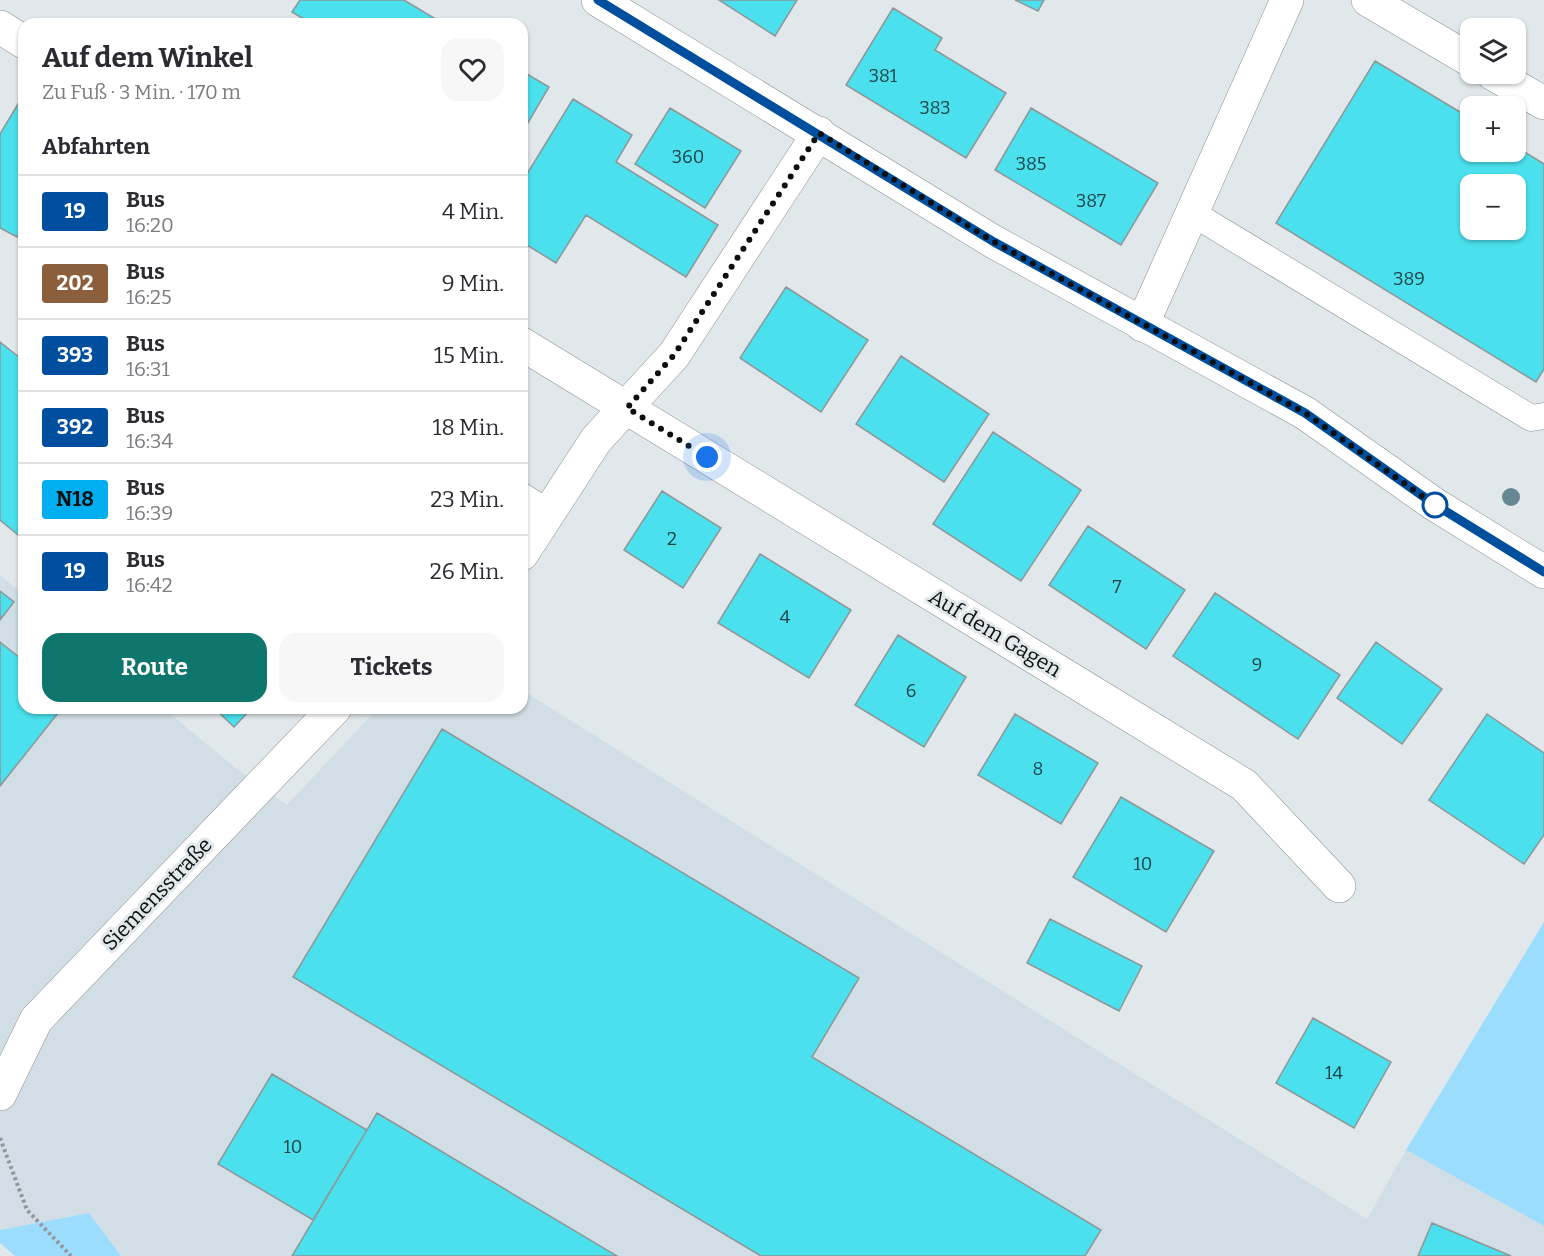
<!DOCTYPE html>
<html lang="de">
<head>
<meta charset="utf-8">
<style>
  body { margin:0; font-family:Bitter,serif; background:#f7f7f7; color:#2b2b33; height:100vh; display:flex; flex-direction:column; font-size:22px; white-space:nowrap }
  * { box-sizing:border-box; margin:0 }
  p { font-size:20px; color:#7c7c81 }
  .icon { flex:none; width:33px; height:33px; fill:none; stroke:currentColor; stroke-width:2; stroke-linecap:round; stroke-linejoin:round }
  .map { position:relative; flex:1; overflow:hidden }
  .panel { position:absolute; left:18px; top:18px; width:510px; height:696px; display:flex; flex-direction:column; background:#fff; border-radius:18px; box-shadow:0 2px 4px #0004 }
  .panel>* { flex:none }
  .badge { padding:0 12px; border-radius:4px; font-size:21px; line-height:39px }
  .controls { position:absolute; left:1460px; top:18px; display:grid; gap:12px }
  .controls a { display:grid; place-items:center; width:66px; height:66px; border-radius:12px; background:#fff; box-shadow:0 2px 4px #0004; font-size:30px }
  .you { position:absolute; width:30px; height:30px; margin:-15px; border:4px solid #fff; border-radius:50%; background:#1a73e8; box-shadow:0 0 0 9px #1a73e833 }
  .map>.badge { position:absolute; translate:-50% -50%; box-shadow:0 0 0 3px #fff }
  h2 { padding:0 24px; font-size:22px; line-height:54px }
  .round { display:grid; place-items:center; flex:none; width:63px; height:63px; border-radius:18px; background:#f7f7f7 }
  .head { display:flex; align-items:center; justify-content:space-between; height:102px; padding:0 24px }
  h1 { font-size:28px; font-weight:700; line-height:45px }
  .action { display:flex; gap:12px; margin-top:auto; padding:12px 24px }
  .action a { flex:1; height:69px; border-radius:18px; background:#0f766e; color:#fff; font-size:24px; font-weight:700; line-height:69px; text-align:center }
  .action a+a { background:#f7f7f7; color:#2b2b33 }
  ul { padding:0; list-style:none }
  li { display:flex; align-items:center; gap:18px; height:72px; padding:0 24px; border-top:2px solid #e1e1e2 }
  li div { flex:1 }
  li b { display:block; font-size:22px }
  li em { font-style:normal }
  li .badge { min-width:66px; font-weight:700; text-align:center }
  .map>svg:first-child { display:block }
</style>
</head>
<body>
<div class="map">
<svg width="1544" height="1256" viewBox="0 0 1544 1256">
  <rect width="100%" height="100%" fill="#e1e8eb"/>
  <path fill="#d1dee6" d="M 0,575 L 24,595 L 24,708 L 163,708 L 236,768 L 287,805 L 378,708 L 522,708 L 522,690 L 1367,1219 L 1406,1150 L 1544,1226 L 1544,1256 L 121,1256 L 89,1213 L 0,1230 Z"/>
  <path fill="#9cdcfd" d="M 1544,922 L 1544,1226 L 1406,1150 Z
    M 89,1213 L 121,1256 L 15,1256 L 0,1243 L 0,1230 Z"/>
  <path fill="#4ae0ed" stroke="#909697" stroke-width="1.5" fill-rule="evenodd" d="M 300,0 L 404,0 L 444,24 L 312,24 L 292,12 Z
    M 719,0 L 797,0 L 775,36 Z
    M 1015,0 L 1044,0 L 1038,11 Z
    M 893,8 L 942,38 L 935,50 L 1006,93 L 966,158 L 846,85 Z
    M 1375,61 L 1470,118 L 1470,152 L 1515,152 L 1515,146 L 1544,164 L 1544,369 L 1536,382 L 1276,223 ZM 1470,184 L 1515,184 L 1515,230 L 1470,230 Z
    M 522,71 L 549,87 L 522,133 Z
    M 24,94 L 24,225 L 17,237 L 0,228 L 0,134 Z
    M 573,99 L 632,135 L 616,162 L 718,225 L 686,277 L 586,215 L 556,263 L 522,242 L 522,182 Z
    M 670,108 L 741,151 L 705,208 L 635,164 Z
    M 1031,108 L 1158,183 L 1121,245 L 995,170 Z
    M 786,287 L 868,340 L 821,412 L 740,358 Z
    M 0,342 L 24,361 L 24,540 L 0,520 Z
    M 901,356 L 989,414 L 944,482 L 856,424 Z
    M 993,432 L 1081,490 L 1021,581 L 933,524 Z
    M 662,491 L 721,528 L 683,588 L 624,550 Z
    M 1088,526 L 1185,590 L 1146,649 L 1049,585 Z
    M 760,554 L 851,610 L 809,678 L 718,623 Z
    M 0,591 L 14,602 L 0,620 Z
    M 1215,593 L 1340,675 L 1298,739 L 1173,656 Z
    M 898,635 L 966,677 L 924,747 L 855,705 Z
    M 0,642 L 24,661 L 24,708 L 62,708 L 0,786 Z
    M 1376,642 L 1442,689 L 1402,744 L 1337,698 Z
    M 214,708 L 252,708 L 234,727 Z
    M 1015,714 L 1098,763 L 1061,824 L 978,775 Z
    M 1487,714 L 1544,753 L 1544,835 L 1524,864 L 1429,800 Z
    M 442,729 L 859,978 L 812,1057 L 1101,1230 L 1085,1256 L 761,1256 L 293,977 Z
    M 1121,797 L 1214,851 L 1166,932 L 1073,877 Z
    M 1050,919 L 1142,966 L 1119,1011 L 1027,963 Z
    M 1313,1018 L 1391,1062 L 1354,1128 L 1276,1083 Z
    M 272,1074 L 367,1130 L 313,1220 L 218,1164 Z
    M 377,1113 L 617,1256 L 292,1256 Z
    M 1432,1223 L 1511,1256 L 1418,1256 Z"/>
  <g fill="none" stroke-linecap="round" stroke-linejoin="round">
    <g stroke="#8a9093" stroke-width="27">
      <path id="service" d="M 1192,213 L 1531,418 L 1544,416
        M 522,496 L 549,513"/>
    </g>
    <g stroke="#8a9093" stroke-width="34">
      <path id="minor" d="M 1368,0 L 1470,60
        M 0,27 L 24,42
        M 1493,74 L 1544,103
        M 1142,325 L 1287,0
        M 522,344 L 1244,785 L 1339,886
        M 522,554 L 596,440 L 674,355 L 819,133
        M 0,1094 L 36,1020 L 335,708"/>
    </g>
    <g stroke="#8a9093" stroke-width="34">
      <path id="secondary" d="M 598,0 L 994,242 L 1305,413 L 1434,504 L 1544,572"/>
    </g>
    <path stroke="#929799" stroke-width="4" stroke-dasharray="3 3" stroke-linecap="butt" d="M 0,1138 L 27,1210 L 71,1256"/>
    <use href="#service" stroke="#fff" stroke-width="26"/>
    <use href="#minor" stroke="#fff" stroke-width="33"/>
    <use href="#secondary" stroke="#fff" stroke-width="33"/>
  </g>
  <circle fill="#678794" cx="1511" cy="497" r="9"/>
  <g fill="none" stroke-linecap="round" stroke-linejoin="round">
    <g stroke="#fff" stroke-width="14">
      <path id="line" d="M 598,0 L 994,242 L 1305,413 L 1434,504 L 1544,572"/>
    </g>
    <use href="#line" stroke="#004e9e" stroke-width="9"/>
    <path stroke="#0c0e0f" stroke-width="6" stroke-dasharray="0 10.8" d="M 707,457 L 627,408 L 674,355 L 819,133 L 994,242 L 1305,413 L 1435,505"/>
  </g>
  <circle fill="#fff" stroke="#004e9e" stroke-width="3" cx="1435" cy="505" r="12"/>
  <g text-anchor="middle" stroke-width="6" stroke-linejoin="round" paint-order="stroke">
    <g font-size="18" fill="#1c4246">
      <text x="883" y="82">381</text>
      <text x="935" y="114">383</text>
      <text x="688" y="163">360</text>
      <text x="1031" y="170">385</text>
      <text x="1091" y="207">387</text>
      <text x="1409" y="285">389</text>
      <text x="672" y="545">2</text>
      <text x="1117" y="593">7</text>
      <text x="785" y="623">4</text>
      <text x="1257" y="671">9</text>
      <text x="911" y="697">6</text>
      <text x="1038" y="775">8</text>
      <text x="1143" y="870">10</text>
      <text x="1334" y="1079">14</text>
      <text x="293" y="1153">10</text>
    </g>
    <g font-size="21" fill="#0c0e0f" stroke="#e1e8eb">
      <text transform="translate(995 633) rotate(31)" y="7">Auf dem Gagen</text>
      <text transform="translate(157 894) rotate(-46)" y="7">Siemensstraße</text>
    </g>
  </g>
</svg>
<div class="controls">
<a><svg class="icon" aria-label="layers" viewBox="0 0 24 24"><path d="M12 4l9 5-9 5-9-5zM3 14l9 5 9-5"/></svg></a>
<a>+</a>
<a>−</a>
</div>
<div class="you" style="left:707px;top:457px"></div>
<section class="panel">
<div class="head"><div><h1>Auf dem Winkel</h1><p>Zu Fuß · 3 Min. · 170 m</p></div><a class="round"><svg class="icon" aria-label="heart" viewBox="0 0 24 24"><path d="M12 20l-8-8c-3-5 5-10 8-4 3-6 11-1 8 4z"/></svg></a></div>
<h2>Abfahrten</h2>
<ul>
<li><span class="badge" style="background:#004e9e;color:#fff">19</span><div><b>Bus</b><p>16:20</p></div><em>4 Min.</em></li>
<li><span class="badge" style="background:#8b5e3c;color:#fff">202</span><div><b>Bus</b><p>16:25</p></div><em>9 Min.</em></li>
<li><span class="badge" style="background:#004f9f;color:#fff">393</span><div><b>Bus</b><p>16:31</p></div><em>15 Min.</em></li>
<li><span class="badge" style="background:#004f9f;color:#fff">392</span><div><b>Bus</b><p>16:34</p></div><em>18 Min.</em></li>
<li><span class="badge" style="background:#00adef;color:#111">N18</span><div><b>Bus</b><p>16:39</p></div><em>23 Min.</em></li>
<li><span class="badge" style="background:#004e9e;color:#fff">19</span><div><b>Bus</b><p>16:42</p></div><em>26 Min.</em></li>
</ul>
<div class="action"><a>Route</a><a>Tickets</a></div>
</section>
</div>
</body>
</html>
